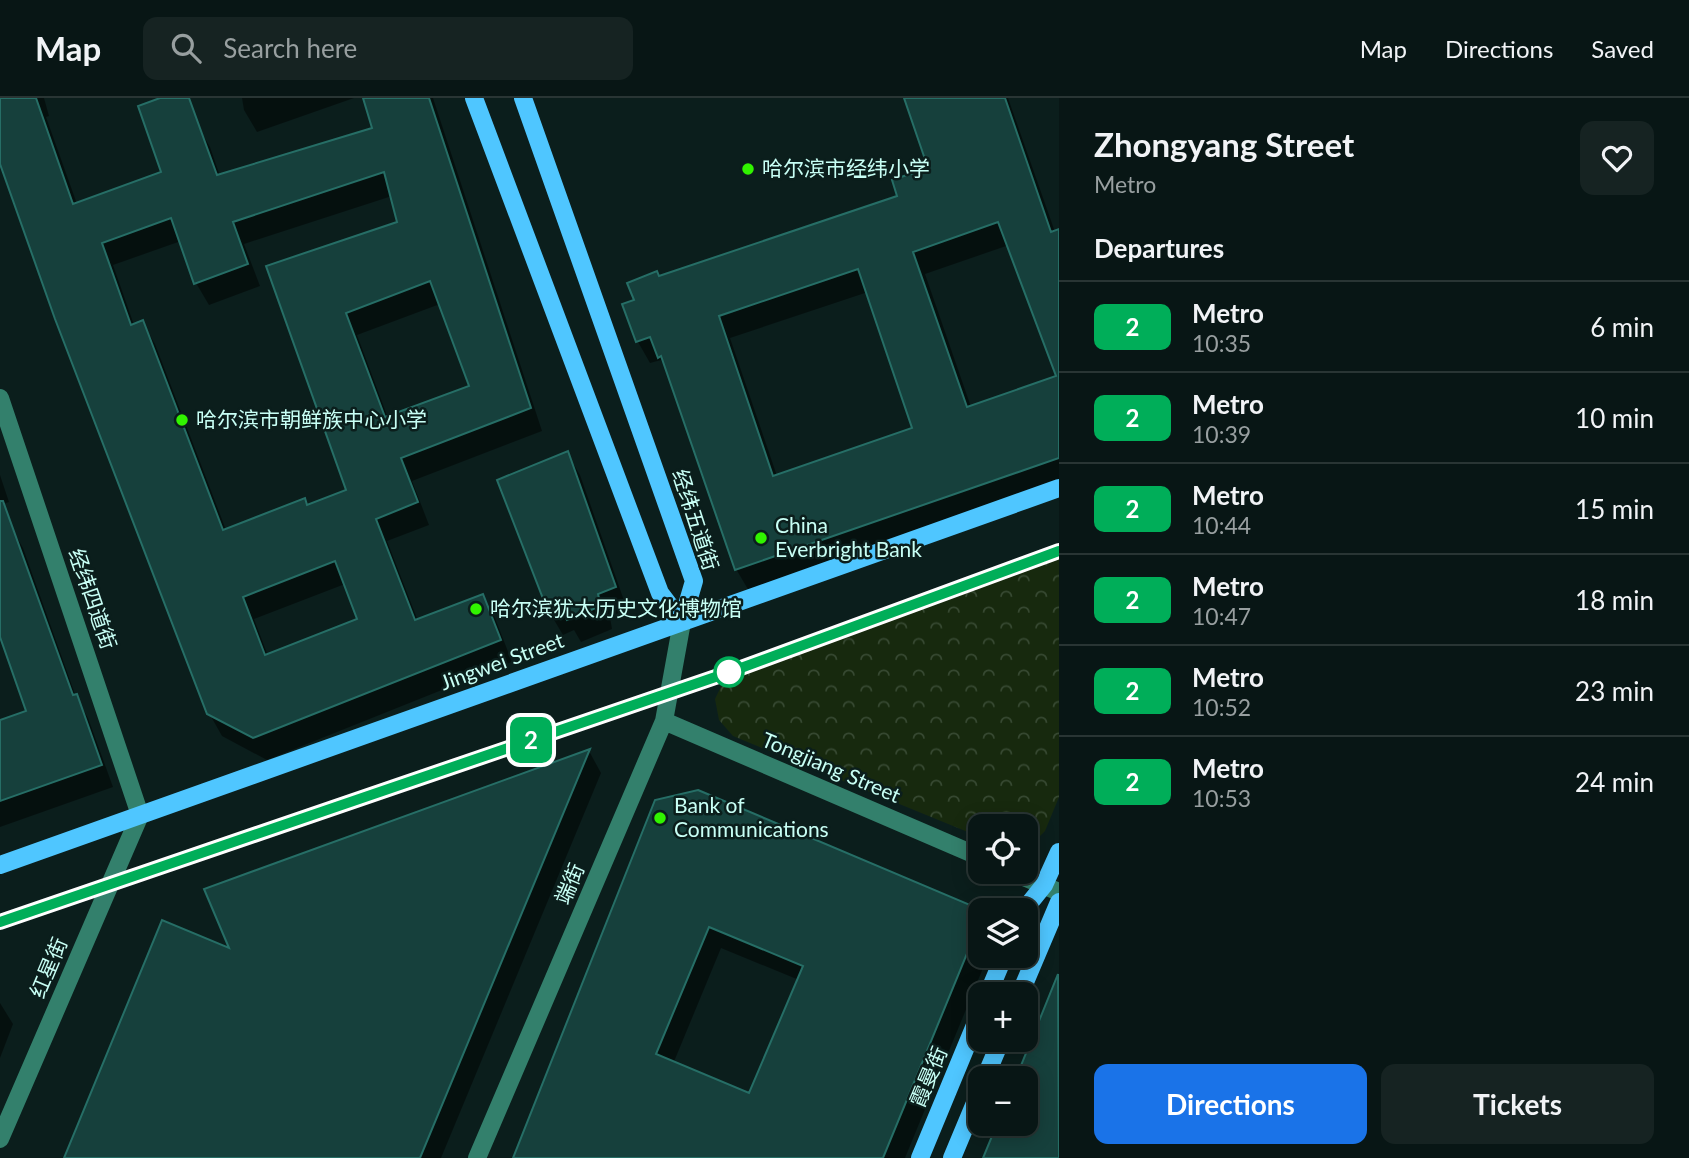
<!DOCTYPE html>
<html lang="en">
<head>
<meta charset="utf-8">
<style>
  body { margin:0; font-family:Lato,"Noto Sans SC",sans-serif; background:#162322; color:#f1f3f6; height:100vh; display:flex; flex-direction:column; font-size:26px; white-space:nowrap }
  * { box-sizing:border-box; margin:0 }
  p { font-size:23px; color:#989fa0 }
  .icon { flex:none; width:38px; height:38px; fill:none; stroke:currentColor; stroke-width:2; stroke-linecap:round; stroke-linejoin:round }
  .map { position:relative; flex:1; overflow:hidden }
  .sheet { display:flex; flex-direction:column; background:#081615; width:630px }
  .sheet>* { flex:none }
  .badge { padding:0 14px; border-radius:10px; font-size:24px; line-height:46px }
  .controls { position:absolute; left:968px; top:716px; display:grid; gap:14px }
  .controls a { display:grid; place-items:center; width:70px; height:70px; border-radius:14px; background:#081615; box-shadow:0 4px 18px #0003,0 0 0 2px #293534; font-size:35px }
  .map>.badge { position:absolute; translate:-50% -50%; box-shadow:0 0 0 4px #fff }
  h2 { padding:0 35px; font-size:26px; line-height:63px }
  .round { display:grid; place-items:center; flex:none; width:74px; height:74px; border-radius:14px; background:#162322 }
  .summary { display:flex; align-items:center; justify-content:space-between; height:119px; padding:0 35px }
  h1 { font-size:33px; font-weight:700; line-height:52px }
  .action { display:flex; gap:14px; margin-top:auto; padding:14px 35px }
  .action a { flex:1; height:80px; border-radius:14px; background:#1a73e8; color:#fff; font-size:28px; font-weight:700; line-height:80px; text-align:center }
  .action a+a { background:#162322; color:#f1f3f6 }
  ul { padding:0; list-style:none }
  li { display:flex; align-items:center; gap:21px; height:91px; padding:0 35px; border-top:2px solid #293534 }
  li div { flex:1 }
  li b { display:block; font-size:26px }
  li em { font-style:normal }
  li .badge { min-width:77px; font-weight:700; text-align:center }
  header { display:flex; align-items:center; gap:42px; box-sizing:border-box; height:98px; padding:0 35px; background:#081615; border-bottom:2px solid #293534 }
  header strong { font-size:33px }
  nav { display:flex; gap:38px; margin-inline-start:auto; font-size:24px }
  .search { width:490px; height:63px; background:#162322; display:flex; align-items:center; gap:18px; box-sizing:border-box; padding:0 24px; border-radius:14px; color:#989fa0; font-size:26px }
  main { display:flex; flex:1; min-height:0 }
  .map>svg:first-child { display:block }
</style>
</head>
<body>
<header>
<strong>Map</strong>
<div class="search"><svg class="icon" aria-label="search" viewBox="0 0 24 24"><circle cx="10" cy="10" r="6"/><path d="M15 15l6 6"/></svg>Search here</div>
<nav><a>Map</a><a>Directions</a><a>Saved</a></nav>
</header>
<main>
<div class="map">
<svg width="1059" height="1060" viewBox="0 0 1059 1060">
  <defs>
    <pattern id="forest-crowns" width="20" height="18" patternUnits="userSpaceOnUse" patternTransform="scale(1.75)"><rect width="20" height="18" fill="#17290e"/><path d="M2 6a3 3 0 1 1 6 0M12 15a3 3 0 1 1 6 0" fill="none" stroke="#374932"/></pattern>
  </defs>
  <rect width="100%" height="100%" fill="#0b1e1c"/>
  <path fill="url(#forest-crowns)" d="M 1059,454 L 1059,699 L 1045,733 L 1030,748 L 1026,748 L 1026,728 L 980,728 L 980,739 L 733,638 L 719,622 L 715,601 L 727,576 L 755,564 Z"/>
  <path fill="#0007" fill-rule="evenodd" d="M 0,0 L 44,0 L 49,18 L 46,19 L 77,106 L 163,75 L 197,27 L 210,49 L 220,78 L 374,31 L 365,0 L 433,0 L 542,333 L 412,383 L 429,427 L 387,443 L 418,523 L 482,498 L 495,520 L 512,564 L 267,662 L 222,638 L 209,615 L 0,61 ZM 392,98 L 399,125 L 269,169 L 348,393 L 308,409 L 226,432 L 155,246 L 142,224 L 134,227 L 113,167 L 181,143 L 196,185 L 209,207 L 260,188 L 244,146 ZM 440,206 L 471,289 L 388,320 L 357,237 ZM 345,486 L 359,522 L 268,558 L 254,521 Z
    M 242,0 L 354,0 L 257,34 L 244,12 Z
    M 906,0 L 1008,0 L 1055,134 L 1059,132 L 1059,386 L 749,493 L 736,471 L 670,277 L 661,262 L 650,265 L 638,244 L 624,207 L 636,203 L 659,180 L 900,99 L 931,71 ZM 1009,147 L 1059,279 L 971,309 L 925,176 ZM 868,194 L 914,331 L 777,378 L 730,240 Z
    M 567,355 L 580,377 L 627,511 L 610,519 L 612,531 L 581,544 L 574,532 L 563,537 L 550,515 Z
    M 0,377 L 9,404 L 0,407 Z
    M 11,429 L 23,450 L 76,599 L 88,620 L 113,689 L 0,729 L 0,624 L 29,614 L 0,534 L 0,433 Z
    M 589,653 L 601,675 L 441,1060 L 66,1060 L 233,853 Z
    M 697,693 L 980,813 L 980,858 L 988,858 L 905,1060 L 514,1060 ZM 721,850 L 799,882 L 750,997 L 673,966 Z
    M 1059,879 L 1059,1060 L 985,1060 L 999,1026 L 1026,1026 L 1026,980 L 1018,980 Z
    M 0,905 L 13,926 L 0,960 Z"/>
  <path fill="#16403c" stroke="#266e66" stroke-width="2" fill-rule="evenodd" d="M 0,0 L 36,0 L 73,106 L 161,74 L 138,8 L 160,0 L 189,0 L 217,77 L 372,30 L 363,0 L 429,0 L 531,310 L 401,360 L 418,404 L 376,421 L 415,522 L 483,496 L 501,542 L 253,640 L 207,616 L 55,221 L 0,66 ZM 384,74 L 397,124 L 266,168 L 346,392 L 307,407 L 305,400 L 223,432 L 143,222 L 131,227 L 102,145 L 171,120 L 194,186 L 248,166 L 233,124 ZM 430,183 L 469,288 L 385,319 L 346,215 ZM 335,463 L 357,521 L 265,557 L 243,499 Z
    M 904,0 L 1005,0 L 1051,134 L 1059,131 L 1059,360 L 735,472 L 661,258 L 658,260 L 650,239 L 636,244 L 622,206 L 634,202 L 627,185 L 657,173 L 659,178 L 897,98 L 892,82 L 928,70 ZM 998,124 L 1056,278 L 967,309 L 913,154 ZM 858,171 L 912,330 L 773,378 L 719,218 Z
    M 568,353 L 616,489 L 598,496 L 601,508 L 567,522 L 561,510 L 549,516 L 497,382 Z
    M 0,403 L 3,403 L 73,597 L 77,596 L 102,667 L 0,703 L 0,622 L 26,613 L 0,539 Z
    M 590,651 L 420,1060 L 64,1060 L 162,822 L 229,850 L 204,791 Z
    M 698,692 L 982,812 L 980,824 L 883,1060 L 513,1060 L 655,702 ZM 709,829 L 803,868 L 749,995 L 656,956 Z
    M 1058,876 L 1059,1060 L 983,1060 L 997,1026 L 1026,1026 L 1026,980 L 1016,980 Z"/>
  <g fill="none" stroke-linecap="round" stroke-linejoin="round">
    <path stroke="#33806c" stroke-width="18" d="M 0,300 L 140,717 L 0,1041
      M 664,623 L 980,759
      M 1012,774 L 1059,794
      M 477,1060 L 664,623 L 682,524"/>
    <path stroke="#4fc6ff" stroke-width="18" d="M 474,0 L 660,495 L 682,524
      M 523,0 L 694,483 L 682,524
      M 0,767 L 1059,390
      M 1024,812 L 1044,787 L 1059,754
      M 988,896 L 1004,858
      M 1020,896 L 1059,804
      M 985,980 L 1001,942
      M 920,1060 L 980,915
      M 952,1060 L 980,993"/>
  </g>
  <g fill="none" stroke-linecap="round" stroke-linejoin="round">
    <g stroke="#fff" stroke-width="16">
      <path id="line" d="M 0,824 L 730,574 L 1059,453"/>
    </g>
    <use href="#line" stroke="#00ae59" stroke-width="10"/>
  </g>
  <g fill="#31f300" stroke="#0b1e1c" stroke-width="2.5">
    <circle cx="748" cy="71" r="7"/>
    <circle cx="182" cy="322" r="7"/>
    <circle cx="761" cy="440" r="7"/>
    <circle cx="476" cy="511" r="7"/>
    <circle cx="660" cy="720" r="7"/>
  </g>
  <circle fill="#fff" stroke="#00ae59" stroke-width="3.5" cx="729" cy="574" r="14"/>
  <g text-anchor="middle" stroke-width="5" stroke-linejoin="round" paint-order="stroke">
    <g font-size="21" fill="#c8fff5" stroke="#0b1e1c" text-anchor="start">
      <text x="762" y="78">哈尔滨市经纬小学</text>
      <text x="196" y="329">哈尔滨市朝鲜族中心小学</text>
      <text x="775" y="435">China<tspan x="775" dy="24">Everbright Bank</tspan></text>
      <text x="490" y="518">哈尔滨犹太历史文化博物馆</text>
      <text x="674" y="715">Bank of<tspan x="674" dy="24">Communications</tspan></text>
    </g>
    <g font-size="21" fill="#c8fff5" stroke="#0b1e1c">
      <text transform="translate(695 422) rotate(72)" y="7">经纬五道街</text>
      <text transform="translate(92 501) rotate(71)" y="7">经纬四道街</text>
      <text transform="translate(502 564) rotate(-20)" y="7">Jingwei Street</text>
      <text transform="translate(831 670) rotate(23)" y="7">Tongjiang Street</text>
      <text transform="translate(570 786) rotate(-67)" y="7">端街</text>
      <text transform="translate(49 870) rotate(-67)" y="7">红星街</text>
      <text transform="translate(929 979) rotate(-67)" y="7">霞曼街</text>
    </g>
  </g>
</svg>
<div class="controls">
<a><svg class="icon" aria-label="locate" viewBox="0 0 24 24"><circle cx="12" cy="12" r="6"/><path d="M12 2v4M12 18v4M2 12h4M18 12h4"/></svg></a>
<a><svg class="icon" aria-label="layers" viewBox="0 0 24 24"><path d="M12 4l9 5-9 5-9-5zM3 14l9 5 9-5"/></svg></a>
<a>+</a>
<a>−</a>
</div>
<b class="badge" style="left:531px;top:642px;background:#00ae59;color:#fff">2</b>
</div>
<section class="sheet">
<div class="summary"><div><h1>Zhongyang Street</h1><p>Metro</p></div><a class="round"><svg class="icon" aria-label="heart" viewBox="0 0 24 24"><path d="M12 20l-8-8c-3-5 5-10 8-4 3-6 11-1 8 4z"/></svg></a></div>
<h2>Departures</h2>
<ul>
<li><span class="badge" style="background:#00ae59;color:#fff">2</span><div><b>Metro</b><p>10:35</p></div><em>6 min</em></li>
<li><span class="badge" style="background:#00ae59;color:#fff">2</span><div><b>Metro</b><p>10:39</p></div><em>10 min</em></li>
<li><span class="badge" style="background:#00ae59;color:#fff">2</span><div><b>Metro</b><p>10:44</p></div><em>15 min</em></li>
<li><span class="badge" style="background:#00ae59;color:#fff">2</span><div><b>Metro</b><p>10:47</p></div><em>18 min</em></li>
<li><span class="badge" style="background:#00ae59;color:#fff">2</span><div><b>Metro</b><p>10:52</p></div><em>23 min</em></li>
<li><span class="badge" style="background:#00ae59;color:#fff">2</span><div><b>Metro</b><p>10:53</p></div><em>24 min</em></li>
</ul>
<div class="action"><a>Directions</a><a>Tickets</a></div>
</section>
</main>
</body>
</html>
